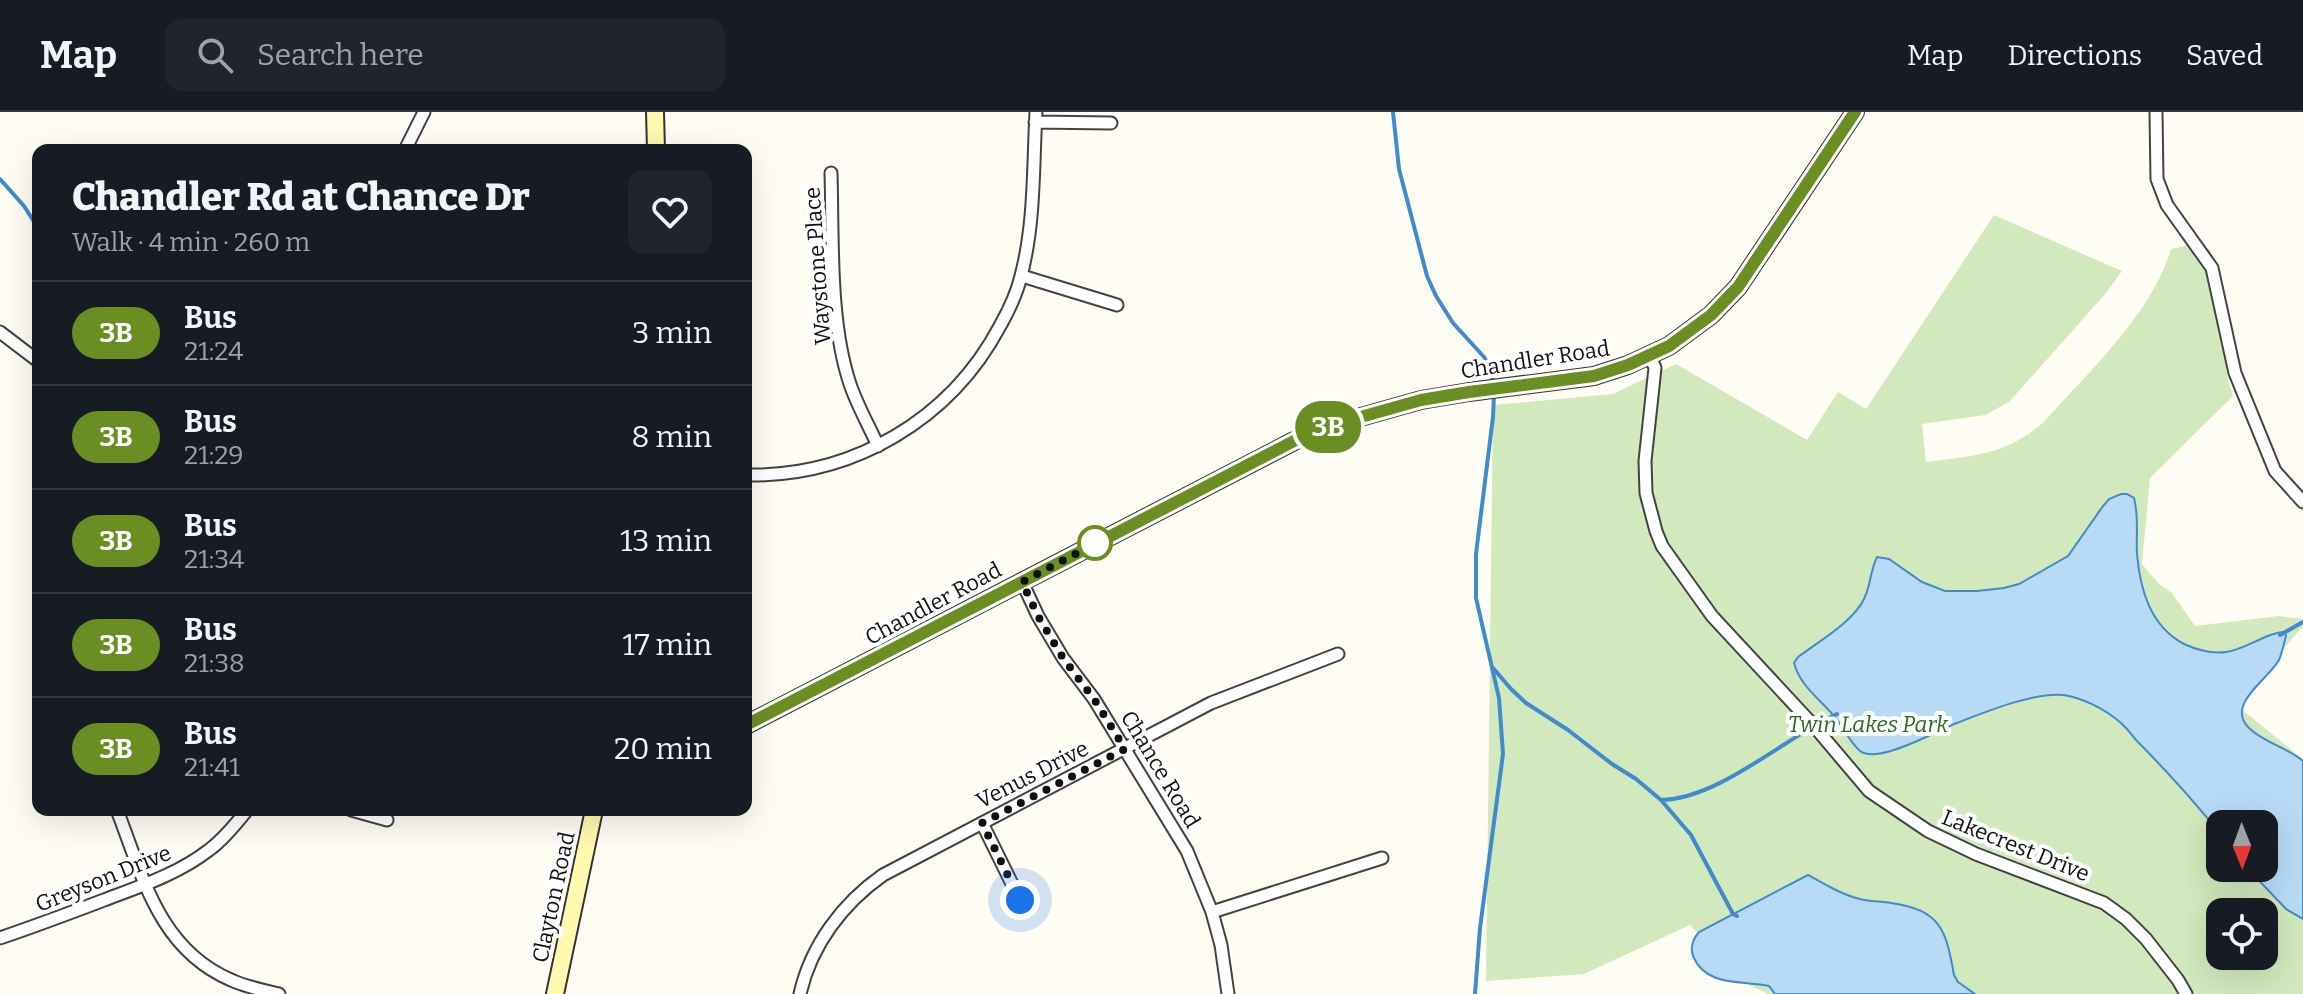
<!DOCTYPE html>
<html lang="en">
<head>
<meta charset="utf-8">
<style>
  body { margin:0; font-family:Bitter,serif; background:#20242c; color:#f1f3f6; height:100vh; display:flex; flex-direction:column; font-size:30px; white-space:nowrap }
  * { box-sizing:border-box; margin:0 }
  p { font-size:26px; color:#9ea1a6 }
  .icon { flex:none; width:44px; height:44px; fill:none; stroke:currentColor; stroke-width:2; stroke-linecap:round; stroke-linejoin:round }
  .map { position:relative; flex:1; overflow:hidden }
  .side { position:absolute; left:32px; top:32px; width:720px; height:672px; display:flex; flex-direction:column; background:#171b24; border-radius:16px; box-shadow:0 8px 32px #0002 }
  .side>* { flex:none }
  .badge { padding:0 16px; border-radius:26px; font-size:28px; line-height:52px }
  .needle { width:52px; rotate:179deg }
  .tools { position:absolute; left:2206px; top:698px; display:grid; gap:16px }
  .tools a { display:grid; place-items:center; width:72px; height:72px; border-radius:16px; background:#171b24; box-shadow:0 8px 32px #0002; font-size:40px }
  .you { position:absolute; width:40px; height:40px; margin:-20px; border:6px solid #fff; border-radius:50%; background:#1a73e8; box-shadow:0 0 0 12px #1a73e833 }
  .map>.badge { position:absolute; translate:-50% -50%; box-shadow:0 0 0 4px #fff }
  .round { display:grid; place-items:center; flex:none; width:84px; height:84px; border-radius:16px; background:#20242c }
  .head { display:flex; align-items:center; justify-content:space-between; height:136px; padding:0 40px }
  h1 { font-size:38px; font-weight:800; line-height:60px }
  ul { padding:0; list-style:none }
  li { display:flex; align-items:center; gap:24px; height:104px; padding:0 40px; border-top:2px solid #363941 }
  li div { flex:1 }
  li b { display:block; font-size:30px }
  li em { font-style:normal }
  li .badge { min-width:88px; font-weight:700; text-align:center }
  header { display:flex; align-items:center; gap:48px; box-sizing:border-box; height:112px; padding:0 40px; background:#171b24; border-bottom:2px solid #363941 }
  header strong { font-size:38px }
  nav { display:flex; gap:44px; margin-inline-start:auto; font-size:28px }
  .search { width:560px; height:72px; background:#20242c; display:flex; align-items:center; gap:20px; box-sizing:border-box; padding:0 28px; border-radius:16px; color:#9ea1a6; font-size:30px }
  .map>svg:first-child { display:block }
</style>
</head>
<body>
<header>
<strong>Map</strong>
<div class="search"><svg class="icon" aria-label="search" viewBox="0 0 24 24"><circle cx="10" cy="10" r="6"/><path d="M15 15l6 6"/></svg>Search here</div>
<nav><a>Map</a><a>Directions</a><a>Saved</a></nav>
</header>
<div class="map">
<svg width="2303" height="882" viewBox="0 0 2303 882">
  <rect width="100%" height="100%" fill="#fffdf3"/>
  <path fill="#d1e9bc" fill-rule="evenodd" d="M 1994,103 L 2122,159 L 2106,181 L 2009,290 L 1985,303 L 1922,312 L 1926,350 C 1976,343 2004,344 2044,310 C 2088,260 2152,202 2171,137 L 2189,133 L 2210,137 L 2228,268 L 2233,284 L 2150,366 L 2142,452 L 2159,472 L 2172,481 L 2195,514 L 2279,504 L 2303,507 L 2303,514 L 2274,548 L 2230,588 L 2303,647 L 2303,882 L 1767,882 L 1738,867 L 1690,813 L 1584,862 L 1486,869 L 1493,293 L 1613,282 L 1676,252 L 1807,328 L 1838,280 L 1866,297 ZM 2220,712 L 2264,712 L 2264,756 L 2220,756 ZM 2220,800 L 2264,800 L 2264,844 L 2220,844 Z"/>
  <path fill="#b8daf5" stroke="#408bcb" stroke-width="2" d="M 2121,382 L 2127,382 L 2134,386 C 2139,404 2136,423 2137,442 C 2140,477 2150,514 2184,532 C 2197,538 2211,542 2226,540 C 2247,537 2267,520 2285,520 L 2286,524 C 2284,531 2282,541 2279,548 C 2268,568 2225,592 2249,616 C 2264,631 2287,635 2303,649 L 2303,807 L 2286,797 L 2247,756 L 2264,756 L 2264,712 L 2220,712 L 2220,722 C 2196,691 2170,663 2143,635 C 2137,630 2132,623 2127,617 C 2112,601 2090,589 2069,584 C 2041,577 1985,600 1957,611 C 1938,618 1878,653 1860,639 C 1850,631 1843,614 1834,604 C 1820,587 1800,574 1794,551 L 1798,545 C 1818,530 1853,510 1864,487 C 1871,473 1870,459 1877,445 L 1889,447 L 1922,470 L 1945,479 L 1977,479 L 2004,476 L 2019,472 L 2068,444 L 2103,394 L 2109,387 Z
    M 1808,763 C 1825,772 1842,783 1860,787 C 1870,790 1881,789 1891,791 C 1941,798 1946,818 1954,863 L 1958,870 L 1975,882 L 1775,882 L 1769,874 C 1744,868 1706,876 1693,844 C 1690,835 1693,827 1699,820 Z"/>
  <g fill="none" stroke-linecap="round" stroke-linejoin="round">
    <path stroke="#408bcb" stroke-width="4" d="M 1393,0 L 1399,57 L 1427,164 L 1436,184 L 1453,211 L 1484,245 L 1490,255 L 1494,273
      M 0,67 L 24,94 L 38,116
      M 2280,523 L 2303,510
      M 1493,556 L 1511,577 L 1526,591 L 1568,618 L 1612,652 L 1636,667 L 1661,688 L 1691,723 L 1733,802 L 1737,804
      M 1661,688 C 1719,687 1784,626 1837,602
      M 1475,882 L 1480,816 L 1503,642 L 1499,586 L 1476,486 L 1476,442 L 1493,305 L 1494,282"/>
    <g stroke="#434343" stroke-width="15">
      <path id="street" d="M 2156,0 L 2157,67 L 2167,93 L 2212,156 L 2235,261 L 2275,359 L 2303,390
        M 1035,10 L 1111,11
        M 405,38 L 424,0
        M 831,61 C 833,127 829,209 850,272 C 857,293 869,314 878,334
        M 1022,164 L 1117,193
        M 0,220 L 38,249
        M 1650,244 L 1655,256 L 1645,349 L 1646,381 L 1656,419 L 1662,434 L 1712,504 L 1814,614 L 1869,679 L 1928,719 L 1976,742 L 2104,791 L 2126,807 L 2146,827 L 2178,868 L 2186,882
        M 746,363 C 853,365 950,308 1000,214 C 1009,198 1017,181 1021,164 C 1035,111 1033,54 1036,0
        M 1022,470 L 1038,504 L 1063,546 L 1094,587 L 1187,739 L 1212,800 L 1221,833 L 1228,882
        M 117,698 C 143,765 159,837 231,868 C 246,875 263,878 279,882
        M 351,698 L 387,708
        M 982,711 L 1020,788
        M 1212,800 L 1382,746
        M 0,826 C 35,814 70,801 104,788 C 141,774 178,762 209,738 C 224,727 236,712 247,698
        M 800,882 C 811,833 843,791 883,763 L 1211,591 L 1338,542"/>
    </g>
    <g stroke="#323232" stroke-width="20">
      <path id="secondary" d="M 655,0 L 656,38
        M 746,613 L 1294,329 L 1343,310 L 1421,288 L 1469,280 L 1594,264 L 1628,253 L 1669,234 L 1711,203 L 1738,175 L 1855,0
        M 555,882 L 594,698"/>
    </g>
    <use href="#street" stroke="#fff" stroke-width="11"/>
    <use href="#secondary" stroke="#fdfaaf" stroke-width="16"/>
  </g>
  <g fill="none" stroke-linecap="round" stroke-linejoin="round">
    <g stroke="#fff" stroke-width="18">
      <path id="line" d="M 746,613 L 1294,329 L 1343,310 L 1421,288 L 1469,280 L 1594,264 L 1628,253 L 1669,234 L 1711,203 L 1738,175 L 1855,0"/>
    </g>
    <use href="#line" stroke="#6b8e23" stroke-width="12"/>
    <path stroke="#101010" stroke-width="8" stroke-dasharray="0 14.4" d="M 1020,788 L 982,711 L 1125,637 L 1094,587 L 1063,546 L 1038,504 L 1022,470 L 1100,429 L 1095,431"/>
  </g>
  <circle fill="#fff" stroke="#6b8e23" stroke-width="4" cx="1095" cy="431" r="16"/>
  <g text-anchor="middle" stroke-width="8" stroke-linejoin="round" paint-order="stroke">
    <g font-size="22" fill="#101010" stroke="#fff">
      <text transform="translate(817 154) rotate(-94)" y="8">Waystone Place</text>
      <text transform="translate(1535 247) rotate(-9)" y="8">Chandler Road</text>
      <text transform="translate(933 491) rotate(-28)" y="8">Chandler Road</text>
      <text transform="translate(1161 657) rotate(59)" y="8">Chance Road</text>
      <text transform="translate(1032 662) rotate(-27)" y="8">Venus Drive</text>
      <text transform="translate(2016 733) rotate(22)" y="8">Lakecrest Drive</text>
      <text transform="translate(103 766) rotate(-22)" y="8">Greyson Drive</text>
      <text transform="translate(553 785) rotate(-78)" y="8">Clayton Road</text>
    </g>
    <g font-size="22" font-style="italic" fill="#2a6720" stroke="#fff">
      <text x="1868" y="620">Twin Lakes Park</text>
    </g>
  </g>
</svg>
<div class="tools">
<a><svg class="needle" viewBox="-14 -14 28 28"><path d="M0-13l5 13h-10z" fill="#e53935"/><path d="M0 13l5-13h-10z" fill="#9ea1a6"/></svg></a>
<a><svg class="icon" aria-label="locate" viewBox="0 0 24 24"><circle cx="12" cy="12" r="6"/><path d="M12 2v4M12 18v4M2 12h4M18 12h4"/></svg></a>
</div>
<div class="you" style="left:1020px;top:788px"></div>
<b class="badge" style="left:1328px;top:315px;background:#6b8e23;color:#fff">3B</b>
<section class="side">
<div class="head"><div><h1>Chandler Rd at Chance Dr</h1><p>Walk · 4 min · 260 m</p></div><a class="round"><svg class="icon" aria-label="heart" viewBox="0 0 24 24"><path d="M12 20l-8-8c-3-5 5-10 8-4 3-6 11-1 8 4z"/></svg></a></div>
<ul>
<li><span class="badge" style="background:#6b8e23;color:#fff">3B</span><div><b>Bus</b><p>21:24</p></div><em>3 min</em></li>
<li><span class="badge" style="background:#6b8e23;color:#fff">3B</span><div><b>Bus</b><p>21:29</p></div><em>8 min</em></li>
<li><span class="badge" style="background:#6b8e23;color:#fff">3B</span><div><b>Bus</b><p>21:34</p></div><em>13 min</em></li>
<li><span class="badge" style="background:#6b8e23;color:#fff">3B</span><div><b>Bus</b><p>21:38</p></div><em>17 min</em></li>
<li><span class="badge" style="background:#6b8e23;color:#fff">3B</span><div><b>Bus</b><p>21:41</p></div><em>20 min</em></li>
</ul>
</section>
</div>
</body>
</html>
